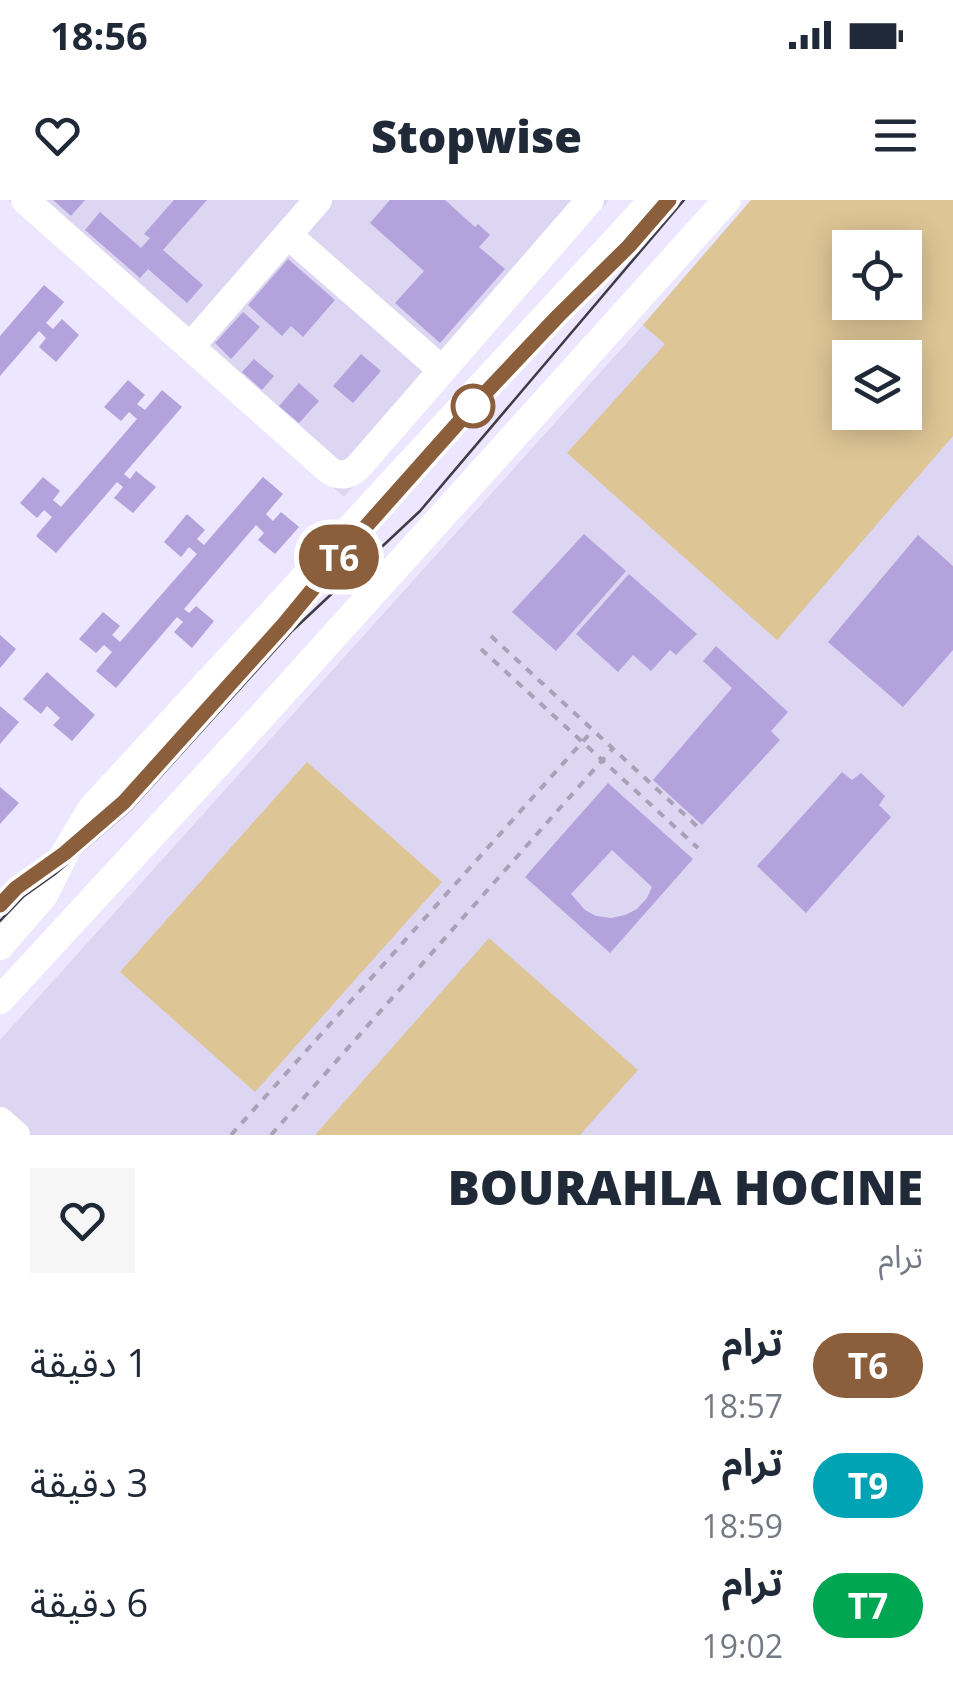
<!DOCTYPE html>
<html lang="ar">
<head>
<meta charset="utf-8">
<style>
  body { margin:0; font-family:"Open Sans","Noto Sans Arabic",sans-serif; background:#f6f6f7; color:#1f2937; direction:rtl; height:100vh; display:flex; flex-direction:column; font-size:38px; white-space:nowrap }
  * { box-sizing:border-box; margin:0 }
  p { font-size:32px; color:#747a83 }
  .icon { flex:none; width:55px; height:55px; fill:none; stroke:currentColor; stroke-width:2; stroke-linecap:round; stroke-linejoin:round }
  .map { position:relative; height:935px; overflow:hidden; direction:ltr }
  .drawer { display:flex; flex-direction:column; background:#fff; flex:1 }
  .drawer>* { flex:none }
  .badge { padding:0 20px; border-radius:32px; font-size:35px; line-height:65px }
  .fabs { position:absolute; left:832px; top:30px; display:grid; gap:20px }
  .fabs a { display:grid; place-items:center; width:90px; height:90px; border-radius:0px; background:#fff; box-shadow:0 5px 25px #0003; font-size:50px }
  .map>.badge { position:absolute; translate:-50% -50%; box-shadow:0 0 0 5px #fff }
  .round { display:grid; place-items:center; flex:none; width:105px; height:105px; border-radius:0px; background:#f6f6f7 }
  .head { display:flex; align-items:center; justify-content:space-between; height:170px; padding:0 30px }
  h1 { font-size:48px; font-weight:800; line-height:75px }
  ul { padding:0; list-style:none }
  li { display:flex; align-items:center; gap:30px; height:120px; padding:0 30px }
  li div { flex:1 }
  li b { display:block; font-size:38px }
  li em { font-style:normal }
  li .badge { min-width:110px; font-weight:700; text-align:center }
  .status { display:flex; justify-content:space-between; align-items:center; height:70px; padding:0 50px; background:#fff; direction:ltr }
  .status svg { height:28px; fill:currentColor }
  header { display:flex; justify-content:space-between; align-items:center; height:130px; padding:0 30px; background:#fff; font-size:45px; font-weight:800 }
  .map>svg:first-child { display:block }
</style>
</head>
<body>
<div class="status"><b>18:56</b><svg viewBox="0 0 49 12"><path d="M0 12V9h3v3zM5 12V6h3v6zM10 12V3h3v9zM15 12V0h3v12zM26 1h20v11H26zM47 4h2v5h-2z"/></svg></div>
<header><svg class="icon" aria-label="menu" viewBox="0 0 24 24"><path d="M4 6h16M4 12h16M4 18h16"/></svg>Stopwise<svg class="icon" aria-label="heart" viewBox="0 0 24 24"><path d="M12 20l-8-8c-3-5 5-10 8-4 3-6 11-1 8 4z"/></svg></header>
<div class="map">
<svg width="953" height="935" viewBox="0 0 953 935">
  <rect width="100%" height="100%" fill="#ece6fe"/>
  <path fill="#ddd6f2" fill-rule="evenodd" d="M 8,0 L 609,0 L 344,297 Z
    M 751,0 L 953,0 L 953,935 L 0,935 L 0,840 L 643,125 ZM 850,48 L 905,48 L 905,102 L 850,102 ZM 850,158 L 905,158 L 905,212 L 850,212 Z"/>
  <path fill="#ddc595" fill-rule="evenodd" d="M 751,0 L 953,0 L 953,236 L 777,440 L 567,253 L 665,144 L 643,125 ZM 850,48 L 905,48 L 905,102 L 850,102 ZM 850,158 L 905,158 L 905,212 L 850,212 Z
    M 307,562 L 442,682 L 255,892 L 120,772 Z
    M 489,738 L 638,870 L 580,935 L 315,935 Z"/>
  <path fill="#b3a2dc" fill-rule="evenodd" d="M 53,0 L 85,0 L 71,16 Z
    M 174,0 L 207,0 L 163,50 L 203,85 L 187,103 L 148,69 L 140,78 L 85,30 L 100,12 L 141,48 L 150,38 L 144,34 Z
    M 390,0 L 445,0 L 475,27 L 478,24 L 490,35 L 479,47 L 505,69 L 440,143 L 395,103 L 424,71 L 370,23 Z
    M 288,59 L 335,100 L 303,137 L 291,126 L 282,136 L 248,105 Z
    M 44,85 L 64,102 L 46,123 L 53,129 L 62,119 L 79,135 L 56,162 L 39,147 L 46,138 L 39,131 L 0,176 L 0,136 Z
    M 243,112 L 260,127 L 231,159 L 215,143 Z
    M 361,154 L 381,171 L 353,203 L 333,186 Z
    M 254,159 L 274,176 L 262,190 L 242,172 Z
    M 128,180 L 145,195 L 137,204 L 145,210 L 162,190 L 182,207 L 124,274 L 130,279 L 136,271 L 156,287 L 133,313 L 114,298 L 123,287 L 117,282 L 56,353 L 36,336 L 52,317 L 44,310 L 37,318 L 20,303 L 43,277 L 60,291 L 53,300 L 61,307 L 137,219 L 129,212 L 121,221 L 104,207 Z
    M 299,183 L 319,201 L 299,223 L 279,206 Z
    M 263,277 L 283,294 L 266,314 L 273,321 L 281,312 L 299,327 L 275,354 L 258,340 L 264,333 L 256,325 L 184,409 L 189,413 L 196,406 L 214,421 L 192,448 L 174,432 L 183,422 L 177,417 L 116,488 L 96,471 L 112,452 L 104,445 L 96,453 L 79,439 L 103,412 L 120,426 L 112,435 L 120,442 L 197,354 L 189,347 L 181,357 L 164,342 L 187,314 L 205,330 L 197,339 L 204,345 Z
    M 584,334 L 626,371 L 556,451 L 512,412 Z
    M 918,335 L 953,366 L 953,450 L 903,507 L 828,442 Z
    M 629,374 L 697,434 L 676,455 L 670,450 L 651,471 L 633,455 L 618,472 L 576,434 Z
    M 0,435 L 16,449 L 0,468 Z
    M 716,446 L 788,512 L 771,531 L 780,540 L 702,625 L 653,580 L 732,488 L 703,461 Z
    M 47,472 L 95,515 L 72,541 L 53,525 L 60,518 L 47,506 L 41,514 L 23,499 Z
    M 0,506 L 19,522 L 0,544 Z
    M 842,572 L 852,580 L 861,573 L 885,596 L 879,605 L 891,617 L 806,713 L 757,666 Z
    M 608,583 L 693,659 L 610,753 L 525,677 ZM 612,650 L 652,687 L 647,698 L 637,709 L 625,715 L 611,718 L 596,716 L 585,710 L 571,694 Z
    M 0,587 L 19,603 L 0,624 Z"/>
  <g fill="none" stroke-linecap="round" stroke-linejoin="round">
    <path stroke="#a7a2b5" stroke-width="4" stroke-dasharray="8 8" stroke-linecap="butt" d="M 491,436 L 699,628
      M 481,449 L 698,648
      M 231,935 L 593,530
      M 271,935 L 613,548"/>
    <path stroke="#fff" stroke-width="28" d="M 25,0 L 330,271 C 341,277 350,275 359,266 L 590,0
      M 288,35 L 442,170
      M 190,147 L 318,0
      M 0,746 L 44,695 L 65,653 L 92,608 L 653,0
      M 0,800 L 261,517 L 727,0
      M 0,921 L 16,935"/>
    <path stroke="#3e3b47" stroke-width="2.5" d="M 286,421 C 391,294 502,170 620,55
      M 0,721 L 24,696 L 55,674 L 131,609 L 292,431 L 420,311 L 684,0"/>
  </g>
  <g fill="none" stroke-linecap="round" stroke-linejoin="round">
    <g stroke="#fff" stroke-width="22">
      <path id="line" d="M 0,705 L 16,688 L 65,653 L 124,602 L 284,424 L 345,350 L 474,205 L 558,116 L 629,46 L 669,0"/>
    </g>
    <use href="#line" stroke="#8b5e3c" stroke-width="15"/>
  </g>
  <circle fill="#fff" stroke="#8b5e3c" stroke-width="5" cx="473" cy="206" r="20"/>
</svg>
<div class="fabs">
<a><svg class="icon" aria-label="locate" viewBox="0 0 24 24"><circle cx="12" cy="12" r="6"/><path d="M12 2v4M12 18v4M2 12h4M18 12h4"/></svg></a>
<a><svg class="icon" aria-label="layers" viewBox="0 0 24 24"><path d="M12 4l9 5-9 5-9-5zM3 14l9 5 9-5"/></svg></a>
</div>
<b class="badge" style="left:339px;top:357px;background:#8b5e3c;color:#fff">T6</b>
</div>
<section class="drawer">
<div class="head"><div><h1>BOURAHLA HOCINE</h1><p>ترام</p></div><a class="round"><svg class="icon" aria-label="heart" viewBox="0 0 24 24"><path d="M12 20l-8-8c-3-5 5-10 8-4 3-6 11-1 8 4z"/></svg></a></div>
<ul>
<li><span class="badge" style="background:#8b5e3c;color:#fff">T6</span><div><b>ترام</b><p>18:57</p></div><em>1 دقيقة</em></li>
<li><span class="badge" style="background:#00a3b4;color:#fff">T9</span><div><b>ترام</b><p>18:59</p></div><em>3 دقيقة</em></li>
<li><span class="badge" style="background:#00a651;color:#fff">T7</span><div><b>ترام</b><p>19:02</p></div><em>6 دقيقة</em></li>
</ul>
</section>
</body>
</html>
